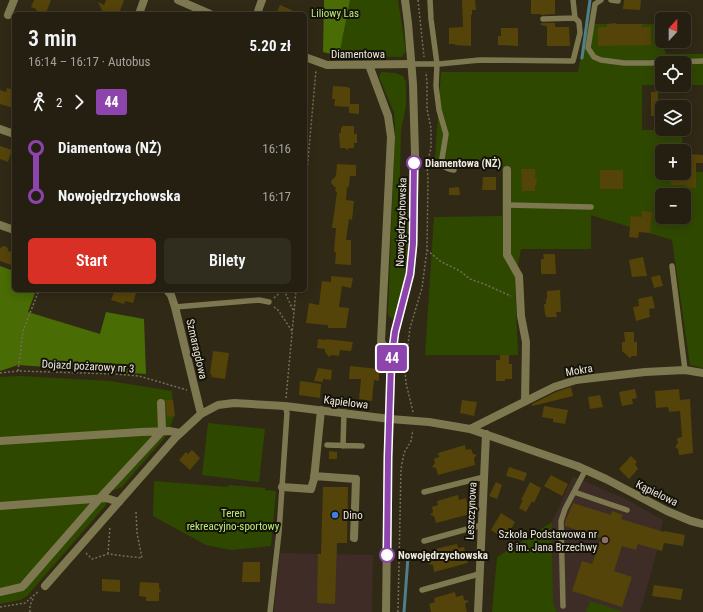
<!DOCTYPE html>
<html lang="pl">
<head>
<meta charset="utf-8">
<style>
  body { margin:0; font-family:"Roboto Condensed",sans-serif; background:#302c1e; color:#f1f3f6; height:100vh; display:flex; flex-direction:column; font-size:15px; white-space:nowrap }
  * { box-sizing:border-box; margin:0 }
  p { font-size:13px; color:#a3a29f }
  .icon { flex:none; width:22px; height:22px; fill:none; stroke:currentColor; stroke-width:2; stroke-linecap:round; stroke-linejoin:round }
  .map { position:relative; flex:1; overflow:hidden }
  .sheet { position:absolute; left:12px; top:12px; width:295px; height:280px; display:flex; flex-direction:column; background:#241f10; border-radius:6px; box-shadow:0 2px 10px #0003,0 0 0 1px #413d30 }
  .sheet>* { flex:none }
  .badge { padding:0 8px; border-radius:3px; font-size:14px; line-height:26px }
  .needle { width:26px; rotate:21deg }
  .controls { position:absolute; left:655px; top:12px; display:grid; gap:8px }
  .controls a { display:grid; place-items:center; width:36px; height:36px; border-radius:6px; background:#241f10; box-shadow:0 2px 10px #0003,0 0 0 1px #413d30; font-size:20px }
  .map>.badge { position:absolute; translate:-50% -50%; box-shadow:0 0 0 2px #fff }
  .legs { display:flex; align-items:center; gap:6px; height:44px; padding:0 16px; font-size:13px }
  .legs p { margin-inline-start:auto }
  .headline { display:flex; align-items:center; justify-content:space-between; height:68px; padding:0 16px }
  h1 { font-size:22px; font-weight:600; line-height:30px }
  .button { display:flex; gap:8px; margin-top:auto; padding:8px 16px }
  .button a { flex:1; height:46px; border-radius:6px; background:#d93025; color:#fff; font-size:16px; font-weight:600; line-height:46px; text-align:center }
  .button a+a { background:#302c1e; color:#f1f3f6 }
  ul { padding:0 16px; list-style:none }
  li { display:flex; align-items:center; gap:14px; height:48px; font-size:15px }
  li i { display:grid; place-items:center; width:6px; height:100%; margin:0 5px; background:currentColor }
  li i::after { content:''; width:10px; height:10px; margin:-5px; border:3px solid; border-radius:50%; background:#241f10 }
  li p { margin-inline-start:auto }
  li:first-child i { background:linear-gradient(#0000 50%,currentColor 0) }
  li:last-child i { background:linear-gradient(currentColor 50%,#0000 0) }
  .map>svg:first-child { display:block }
</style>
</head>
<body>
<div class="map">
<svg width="703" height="612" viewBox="0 0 703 612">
  <rect width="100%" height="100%" fill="#302915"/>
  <path fill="#3f2c27" d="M 280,553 L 373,555 L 372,612 L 274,612 Z"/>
  <path fill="#3e2c26" d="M 573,476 L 628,500 L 663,520 L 655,559 L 640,612 L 557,612 L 553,601 L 552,522 Z"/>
  <path fill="#2f4800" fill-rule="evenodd" d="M 350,0 L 398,0 L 405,45 L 406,51 L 402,57 L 339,56 Z
    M 586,24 L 655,24 L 666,54 L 703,54 L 703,85 L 684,85 L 684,63 L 662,63 L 662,85 L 642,85 L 642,130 L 682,130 L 683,151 L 662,151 L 662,173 L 684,173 L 684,171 L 703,172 L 703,368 L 690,365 L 672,240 L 591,215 L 591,249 L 521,249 L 515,280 L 518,355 L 425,355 L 434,217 L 502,216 L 502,164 L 450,163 L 435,158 L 441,72 L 578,72 ZM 662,195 L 684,195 L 684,217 L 662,217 Z
    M 381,72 L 396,73 L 403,76 L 406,82 L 406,106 L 401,131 L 400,174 L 408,207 L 408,253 L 404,280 L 394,319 L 389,317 L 388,313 L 395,128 L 394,113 L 379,77 Z
    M 20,376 L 110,381 L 172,391 L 174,417 L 167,435 L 122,487 L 106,493 L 106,505 L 27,596 L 20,600 L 0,604 L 0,377 Z
    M 208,423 L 265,429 L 259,482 L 202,475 Z
    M 154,481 L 228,487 L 229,485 L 265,488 L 265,490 L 276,491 L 271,546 L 231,550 L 206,545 L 153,516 Z
    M 552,522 L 553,601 L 557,612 L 492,612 L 497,557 Z
    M 590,601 L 624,612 L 586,612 Z"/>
  <path fill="#496c04" d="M 324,0 L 350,0 L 339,56 L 323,52 Z
    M 0,266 L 14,271 L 14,290 L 36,290 L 28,312 L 100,334 L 106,312 L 144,319 L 146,374 L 18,365 L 0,371 Z"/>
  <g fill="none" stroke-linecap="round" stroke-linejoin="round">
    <path stroke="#4f7f8c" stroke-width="3" d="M 582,58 L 590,0
      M 404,612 L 408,557"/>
  </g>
  <path fill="#544409" d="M 34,0 L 51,0 L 46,13 L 41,11 L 37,12 L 36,9 L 31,7 Z
    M 106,0 L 124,0 L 119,14 L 101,14 L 102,10 L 98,2 L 104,5 Z
    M 462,0 L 475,0 L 476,10 L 472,10 L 472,15 L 471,15 L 471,46 L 455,45 L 455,44 L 449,44 L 449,28 L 463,27 Z
    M 531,0 L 555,0 L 555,14 L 541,15 L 541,14 L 531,14 Z
    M 624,0 L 641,0 L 640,10 L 623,9 Z
    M 280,5 L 300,14 L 276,14 Z
    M 541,23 L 555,23 L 555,27 L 569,27 L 570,46 L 547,46 L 547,26 L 541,25 Z
    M 616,23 L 616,24 L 642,24 L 642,27 L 651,27 L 651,45 L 598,46 L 598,27 L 607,27 L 607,24 Z
    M 501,28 L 518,28 L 518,46 L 498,45 L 498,36 L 501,36 Z
    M 333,86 L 348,87 L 350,89 L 350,104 L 359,104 L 359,114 L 349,113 L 349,107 L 334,106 L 335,99 L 332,99 Z
    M 7,88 L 14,90 L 14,104 L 13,108 L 0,104 L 0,90 L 6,92 Z
    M 658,91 L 658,116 L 651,116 L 651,92 Z
    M 342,126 L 354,126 L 354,134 L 357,134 L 357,143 L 354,143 L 354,148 L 349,148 L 347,150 L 345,148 L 340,148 L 339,133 L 341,133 L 341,128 L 342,128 Z
    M 0,146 L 12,150 L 8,162 L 0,159 Z
    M 689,154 L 703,155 L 703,163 L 696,163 L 696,188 L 686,187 L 686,185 L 671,185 L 671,173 L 687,173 Z
    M 337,164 L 356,165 L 356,176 L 350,176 L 349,186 L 347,188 L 346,200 L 354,201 L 352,220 L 349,219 L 346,240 L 351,240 L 351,265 L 335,264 L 336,253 L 334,251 L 336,228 L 332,228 L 337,192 L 335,191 L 336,188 L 331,183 L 332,180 L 336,176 Z
    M 521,169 L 535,169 L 535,178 L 537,178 L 536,186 L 535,186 L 535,191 L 522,191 Z
    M 600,170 L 623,170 L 623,189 L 600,189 Z
    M 483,177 L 496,177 L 496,190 L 482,190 Z
    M 459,187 L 460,195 L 449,195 L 449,188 Z
    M 642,211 L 652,212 L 650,233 L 639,232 L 638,238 L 629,237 L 631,216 L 642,217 Z
    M 4,246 L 7,247 L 9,252 L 14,249 L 14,266 L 0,261 L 0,248 Z
    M 543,254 L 555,254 L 556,274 L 541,274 L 541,259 L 544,259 Z
    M 643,257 L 647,276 L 632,277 L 629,260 Z
    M 660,275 L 663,286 L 654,288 L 651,277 Z
    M 331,276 L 353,278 L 351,288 L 342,286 L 339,307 L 349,308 L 346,328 L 328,328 L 328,325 L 326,325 L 306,323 L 309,303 L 319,305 L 322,281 L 331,282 Z
    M 115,290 L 137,290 L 133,303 L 125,301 L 124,304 L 111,300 Z
    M 560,290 L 561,312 L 556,312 L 557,317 L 546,317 L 546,315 L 545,315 L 544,304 L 546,304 L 546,299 L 547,299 L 547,291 Z
    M 652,296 L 655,308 L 649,309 L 650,317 L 636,321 L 633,307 L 639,306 L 638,299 Z
    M 624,332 L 634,332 L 634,342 L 637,342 L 637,356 L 632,356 L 630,358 L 622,351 L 622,342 L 625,342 Z
    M 318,339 L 326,340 L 326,339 L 353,342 L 351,351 L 340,350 L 339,356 L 332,355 L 329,357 L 325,352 L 325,349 L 317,348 Z
    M 213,351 L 229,353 L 225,379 L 211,377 L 212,374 L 210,374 Z
    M 500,355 L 509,355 L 509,364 L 512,364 L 512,379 L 505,379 L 505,381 L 496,381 L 496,360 L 500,360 Z
    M 350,366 L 379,369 L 379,381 L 374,380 L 372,401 L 359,399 L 361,379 L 349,379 Z
    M 318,368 L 332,370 L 331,380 L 323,379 L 323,382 L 314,381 Z
    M 300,381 L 321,384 L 320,398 L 299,395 Z
    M 571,387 L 573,396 L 532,406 L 532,404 L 556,392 Z
    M 635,389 L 637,398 L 632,399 L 633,404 L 622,406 L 619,392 Z
    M 679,389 L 680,400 L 690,399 L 693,453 L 679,455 L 678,449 L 675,447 L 678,443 L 677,438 L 682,437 L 680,411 L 669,412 L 668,407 L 656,408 L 655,391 Z
    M 600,395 L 603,407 L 590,409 L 588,397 Z
    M 166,400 L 173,400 L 175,416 L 167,417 Z
    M 462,400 L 477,402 L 474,416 L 460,413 Z
    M 544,406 L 568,410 L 565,424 L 553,422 L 553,419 L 542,417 Z
    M 465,445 L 466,450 L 471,449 L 473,454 L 477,455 L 474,458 L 475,465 L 438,475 L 436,468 L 432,467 L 435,463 L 434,459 L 439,457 L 438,453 Z
    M 192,450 L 200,458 L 190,470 L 179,460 L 186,452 L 188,454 Z
    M 329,451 L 337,452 L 337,459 L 329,459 Z
    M 631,456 L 637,462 L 635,464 L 638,469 L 629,479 L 619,469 Z
    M 509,467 L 527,473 L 524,481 L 506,476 Z
    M 551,475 L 568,484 L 562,496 L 544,486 Z
    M 496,482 L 502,485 L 497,499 L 489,496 Z
    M 530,482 L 541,488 L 534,503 L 532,501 L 526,512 L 519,508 L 523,500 L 521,500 Z
    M 323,487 L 348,487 L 347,543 L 337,543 L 335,604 L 317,603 L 318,554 L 321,554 Z
    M 458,495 L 459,500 L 466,498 L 467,503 L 472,504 L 468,507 L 470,514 L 436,523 L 434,516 L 430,515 L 433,512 L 432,507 L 438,505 L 437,501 Z
    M 573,503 L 611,515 L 612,511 L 623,515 L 621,519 L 664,532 L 665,531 L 685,535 L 683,546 L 664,543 L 662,551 L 638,544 L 636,550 L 622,546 L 614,571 L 632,577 L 622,607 L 572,591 L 582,561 L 592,564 L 601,538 L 565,526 L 565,522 Z
    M 501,513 L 515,522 L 505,539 L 491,530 Z
    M 457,544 L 458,548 L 464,547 L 468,563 L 434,572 L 433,565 L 428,564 L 431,560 L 430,555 L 437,554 L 435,549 Z
    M 243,562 L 260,562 L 260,582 L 242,582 Z
    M 102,579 L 120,580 L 120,592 L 102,591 Z
    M 140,582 L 159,583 L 159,588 L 161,591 L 159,593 L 159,601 L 146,601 L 146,597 L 139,596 Z
    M 654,585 L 683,589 L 681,600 L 652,596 Z
    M 455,592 L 456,597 L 463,595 L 464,600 L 469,601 L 465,604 L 467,612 L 431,612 L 429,604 L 435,602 L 434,598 Z"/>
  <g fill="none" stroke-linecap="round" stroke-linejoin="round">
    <path stroke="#746e5c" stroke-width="1.5" stroke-dasharray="2 2" stroke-linecap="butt" d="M 418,0 L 424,57
      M 305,193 L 316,70
      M 427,250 L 440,261 L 460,271 L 470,279 L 484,284 L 511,296
      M 284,290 L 293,310
      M 274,298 L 283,290
      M 274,307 L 278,310 L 292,331
      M 18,371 L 23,331 L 39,290
      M 0,373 L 18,371 L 115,374 L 139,376 L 187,390
      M 286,398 L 296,290
      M 413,412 L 406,383 L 405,369 L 410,328 L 422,288 L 427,250 L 428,180 L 427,165 L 431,148 L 431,128 L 427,109 L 427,83 L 426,72
      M 86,553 L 92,559 L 108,554 L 142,558 L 137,533 L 136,512
      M 108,554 L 110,526
      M 0,607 L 25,603 L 39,591
      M 30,612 L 30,605 L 34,597
      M 398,612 L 401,469 L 404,453 L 411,441 L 413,430"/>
    <path stroke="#7e7851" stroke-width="5.5" d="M 430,0 L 431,19 L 437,64 L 436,86 L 439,110 L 446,134 L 441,165 L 449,169 L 454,170
      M 601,0 L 595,4 L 588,48 L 594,57 L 601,60 L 624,63 L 649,63 L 703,61
      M 611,0 L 618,1
      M 543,19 L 575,18
      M 412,64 L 439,64 L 480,60 L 573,61 L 580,33 L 579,22 L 575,18 L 573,0
      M 507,205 L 591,207
      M 672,266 L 685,370
      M 175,307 L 259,300 L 269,302
      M 327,445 L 362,446
      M 343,446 L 344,412
      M 424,492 L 484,477
      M 574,492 L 627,510
      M 424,541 L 482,525
      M 422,590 L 479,574
      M 563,606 L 561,521 L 565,509 L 586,469
      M 270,612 L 279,532 L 287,413 L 285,406"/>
    <path stroke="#7e7851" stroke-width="8" d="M 0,441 L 141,432 L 169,431 L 180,433
      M 0,506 L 106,498 L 119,502
      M 0,592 L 22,587 L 24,585 L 99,499 L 162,431 L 161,403"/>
    <path stroke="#7e7851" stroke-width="8" d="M 178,0 L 210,14
      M 139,14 L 144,0
      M 257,14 L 262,0
      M 8,15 L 14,0
      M 305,57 L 327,65 L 412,64
      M 369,65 L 388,116 L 391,137 L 381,342 L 392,355
      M 0,129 L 14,134
      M 507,170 L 507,255 L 519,276 L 521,316 L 526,342 L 525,401
      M 0,225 L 14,230
      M 167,290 L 171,295 L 175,307 L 201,414
      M 470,429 L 554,387 L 576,380 L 645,372 L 685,370 L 703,373
      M 314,476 L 356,479 L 354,538
      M 282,487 L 311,489 L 314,479 L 321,410
      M 45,586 L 175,438 L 201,414 L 218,405 L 234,403 L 285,406 L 390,419 L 429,422 L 470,429 L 577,466 L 606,479 L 667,511 L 691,521 L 703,524
      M 478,612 L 486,434"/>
    <path stroke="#7e7851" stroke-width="8" d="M 386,612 L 388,457 L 391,363 L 395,332 L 410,274 L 413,245 L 415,154 L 413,84 L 408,23 L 405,0"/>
  </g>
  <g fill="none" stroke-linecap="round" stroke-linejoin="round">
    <g stroke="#fff" stroke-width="9">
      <path id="line-1" d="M 387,555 L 388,457 L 391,363 L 395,332 L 410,274 L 413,244 L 414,163"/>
    </g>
    <use href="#line-1" stroke="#8e44ad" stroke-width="6"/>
  </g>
  <g fill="#fff" stroke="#8e44ad" stroke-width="2">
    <circle cx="414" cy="163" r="7"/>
    <circle cx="387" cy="555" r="7"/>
  </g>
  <circle fill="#3f7fe0" stroke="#151209" stroke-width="1.5" cx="335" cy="515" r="4"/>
  <circle fill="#8d6e63" stroke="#151209" stroke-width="1.5" cx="605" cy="540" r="4"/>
  <g text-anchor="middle" stroke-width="4" stroke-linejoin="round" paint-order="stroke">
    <g font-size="11" fill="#b9ec77" stroke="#151209">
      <text x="335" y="17">Liliowy Las</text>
      <text x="233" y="517">Teren<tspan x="233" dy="13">rekreacyjno-sportowy</tspan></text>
    </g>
    <g font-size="11" fill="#ede9dc" stroke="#151209">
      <text x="358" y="58">Diamentowa</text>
      <text transform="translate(401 222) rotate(-88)" y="4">Nowojędrzychowska</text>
      <text transform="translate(197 349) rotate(77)" y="4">Szmaragdowa</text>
      <text transform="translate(88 366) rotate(3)" y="4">Dojazd pożarowy nr 3</text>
      <text transform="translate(579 370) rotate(-10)" y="4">Mokra</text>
      <text transform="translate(346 402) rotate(7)" y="4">Kąpielowa</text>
      <text transform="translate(657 493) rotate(26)" y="4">Kąpielowa</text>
      <text transform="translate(471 511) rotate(-87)" y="4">Leszczynowa</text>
    </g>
    <g font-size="11" font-weight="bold" fill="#ede9dc" stroke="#151209" text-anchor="start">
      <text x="425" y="167">Diamentowa (NŻ)</text>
      <text x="398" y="559">Nowojędrzychowska</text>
    </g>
    <g font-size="11" fill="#ede9dc" stroke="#151209" text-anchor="start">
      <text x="343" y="519">Dino</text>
      <text x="597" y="538" text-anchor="end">Szkoła Podstawowa nr<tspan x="597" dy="13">8 im. Jana Brzechwy</tspan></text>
    </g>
  </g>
</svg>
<div class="controls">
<a><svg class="needle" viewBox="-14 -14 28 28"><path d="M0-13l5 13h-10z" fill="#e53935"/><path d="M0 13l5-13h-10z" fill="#a3a29f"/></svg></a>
<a><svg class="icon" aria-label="locate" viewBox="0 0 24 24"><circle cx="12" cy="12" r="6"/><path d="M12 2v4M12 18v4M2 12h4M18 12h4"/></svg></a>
<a><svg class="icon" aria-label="layers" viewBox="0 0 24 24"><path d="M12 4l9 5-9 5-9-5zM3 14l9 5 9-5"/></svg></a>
<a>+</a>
<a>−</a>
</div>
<b class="badge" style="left:392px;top:358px;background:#8e44ad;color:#fff">44</b>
<section class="sheet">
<div class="headline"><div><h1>3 min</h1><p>16:14 – 16:17 · Autobus</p></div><b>5.20 zł</b></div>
<div class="legs"><svg class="icon" aria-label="walk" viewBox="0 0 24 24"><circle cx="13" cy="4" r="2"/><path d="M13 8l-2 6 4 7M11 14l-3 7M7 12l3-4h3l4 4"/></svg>2<svg class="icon" aria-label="forward" viewBox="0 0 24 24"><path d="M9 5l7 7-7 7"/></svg><b class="badge" style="background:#8e44ad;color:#fff">44</b></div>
<ul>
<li><i style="color:#8e44ad"></i><b>Diamentowa (NŻ)</b><p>16:16</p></li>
<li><i style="color:#8e44ad"></i><b>Nowojędrzychowska</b><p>16:17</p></li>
</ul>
<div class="button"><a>Start</a><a>Bilety</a></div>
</section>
</div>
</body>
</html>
